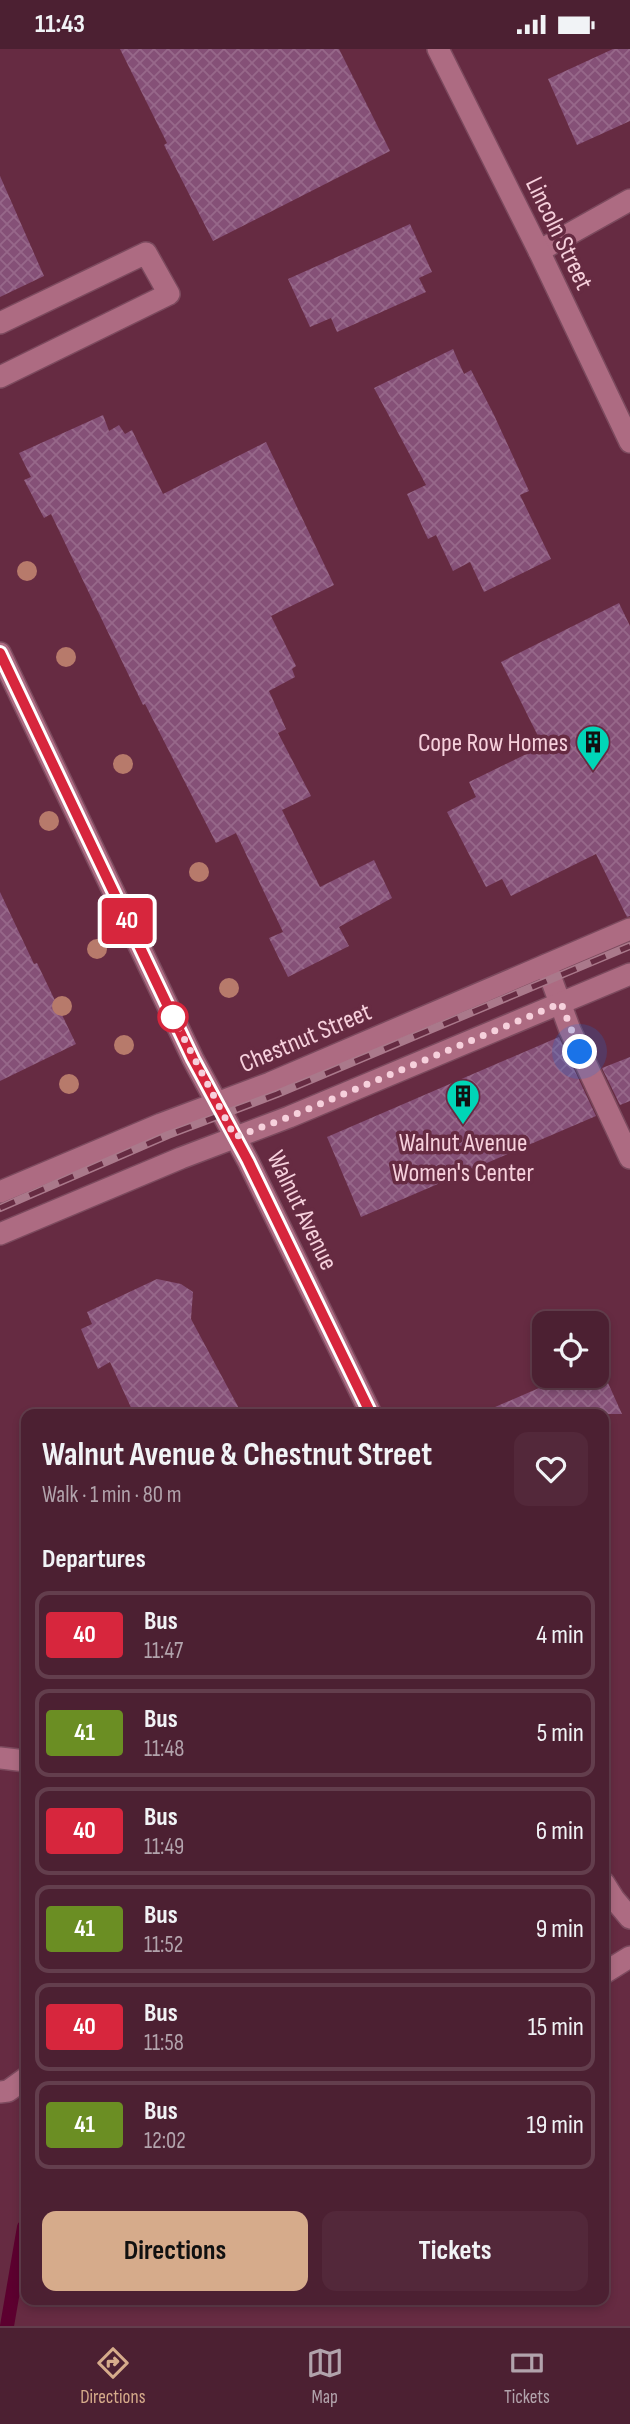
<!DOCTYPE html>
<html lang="en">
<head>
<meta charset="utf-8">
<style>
  body { margin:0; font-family:"Sofia Sans Condensed",sans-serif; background:#53283a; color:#f1f3f6; height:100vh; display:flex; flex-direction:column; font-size:26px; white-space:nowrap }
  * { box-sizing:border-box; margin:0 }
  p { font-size:23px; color:#b2a3ac }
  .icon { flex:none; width:38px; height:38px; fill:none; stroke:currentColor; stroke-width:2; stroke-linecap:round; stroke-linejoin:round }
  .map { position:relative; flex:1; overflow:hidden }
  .details { position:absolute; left:21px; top:1360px; width:588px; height:896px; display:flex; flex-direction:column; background:#4c2032; border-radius:14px; box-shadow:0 4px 10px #0003,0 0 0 2px #633e4d }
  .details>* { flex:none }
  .badge { padding:0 14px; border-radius:5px; font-size:24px; line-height:46px }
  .controls { position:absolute; left:532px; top:1262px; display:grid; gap:14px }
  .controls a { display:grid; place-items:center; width:77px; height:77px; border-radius:14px; background:#4c2032; box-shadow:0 4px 10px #0003,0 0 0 2px #633e4d; font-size:35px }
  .you { position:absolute; width:35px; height:35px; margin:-18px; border:5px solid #fff; border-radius:50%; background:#1a73e8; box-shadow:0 0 0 10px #1a73e833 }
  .map>.badge { position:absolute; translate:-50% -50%; box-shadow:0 0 0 4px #fff }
  h2 { padding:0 21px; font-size:26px; line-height:63px }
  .round { display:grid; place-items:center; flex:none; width:74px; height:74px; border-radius:14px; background:#53283a }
  .head { display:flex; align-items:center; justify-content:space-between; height:119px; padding:0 21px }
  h1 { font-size:33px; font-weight:700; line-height:52px }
  .action { display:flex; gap:14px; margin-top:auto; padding:14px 21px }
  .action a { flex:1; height:80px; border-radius:14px; background:#d6ab8b; color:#111; font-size:28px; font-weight:700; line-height:80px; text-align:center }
  .action a+a { background:#53283a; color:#f1f3f6 }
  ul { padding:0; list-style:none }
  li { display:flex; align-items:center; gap:21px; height:88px; margin:0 14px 10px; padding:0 7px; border:4px solid #633e4d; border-radius:14px }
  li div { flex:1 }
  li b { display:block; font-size:26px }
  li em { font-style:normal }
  li .badge { min-width:77px; font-weight:700; text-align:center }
  .status { display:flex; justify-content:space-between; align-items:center; height:49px; padding:0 35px; background:#4c2032; direction:ltr }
  .status svg { height:19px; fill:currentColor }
  .tab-bar { display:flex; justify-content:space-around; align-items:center; height:98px; border-top:2px solid #633e4d; background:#4c2032; font-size:19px; color:#b2a3ac }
  .tab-bar a { display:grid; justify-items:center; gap:4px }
  .tab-bar .on { color:#d6ab8b }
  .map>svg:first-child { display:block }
</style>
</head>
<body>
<div class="status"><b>11:43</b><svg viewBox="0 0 49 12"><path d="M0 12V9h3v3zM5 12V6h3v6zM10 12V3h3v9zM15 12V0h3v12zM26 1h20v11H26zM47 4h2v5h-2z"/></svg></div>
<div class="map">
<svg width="630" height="2277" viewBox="0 0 630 2277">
  <defs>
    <pattern id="building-cross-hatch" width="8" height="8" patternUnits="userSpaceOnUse" patternTransform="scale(1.75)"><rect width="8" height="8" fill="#855077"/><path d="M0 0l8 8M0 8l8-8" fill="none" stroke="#97688a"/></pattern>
  </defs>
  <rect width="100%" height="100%" fill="#662b42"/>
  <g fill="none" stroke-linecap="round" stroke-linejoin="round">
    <path stroke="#5c002f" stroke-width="14" d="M 7,2277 L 24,2178"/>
  </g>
  <path fill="url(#building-cross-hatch)" d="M 120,0 L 339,0 L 390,102 L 213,192 L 164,96 L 167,94 Z
    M 613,0 L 630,0 L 630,72 L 577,96 L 548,30 Z
    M 0,127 L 44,227 L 0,248 Z
    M 410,175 L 432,223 L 419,229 L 426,243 L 337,283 L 331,269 L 310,278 L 288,230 Z
    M 453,300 L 464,325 L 471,321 L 494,366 L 529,442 L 520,446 L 551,510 L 484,543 L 470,513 L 453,522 L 436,486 L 428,490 L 407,445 L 426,436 L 374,339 Z
    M 103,366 L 109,382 L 119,376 L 125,385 L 132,381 L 163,445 L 266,393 L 334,536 L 271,567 L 296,617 L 292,620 L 295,628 L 269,642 L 286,680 L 278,684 L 311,747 L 282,761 L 320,838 L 374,811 L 392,849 L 339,878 L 349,897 L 288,928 L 269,889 L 283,883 L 236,784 L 216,794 L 145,655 L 143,656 L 51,465 L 44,469 L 24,431 L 31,428 L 19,404 Z
    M 619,554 L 630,577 L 630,867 L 627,868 L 596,805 L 511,847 L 502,830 L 486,838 L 447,763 L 476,748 L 469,733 L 543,697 L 501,613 Z
    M 0,843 L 34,915 L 37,914 L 76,995 L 0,1032 Z
    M 559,988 L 596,1067 L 361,1168 L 327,1088 Z
    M 630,1008 L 630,1052 L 620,1056 L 602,1019 Z
    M 157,1230 L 181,1235 L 193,1243 L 191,1270 L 242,1365 L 134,1365 L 110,1313 L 98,1320 L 81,1280 L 92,1275 L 87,1263 Z
    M 599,1314 L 622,1365 L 479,1365 L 569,1326 L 597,1326 L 597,1315 Z"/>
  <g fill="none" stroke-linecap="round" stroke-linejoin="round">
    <g stroke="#7c4a5e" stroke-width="24">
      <path id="lane" d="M 0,274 L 146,204 L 169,245 L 0,328
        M 546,916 L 570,981 L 630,1109
        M 604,1924 L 630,1908
        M 0,2043 L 8,2042 L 26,2029"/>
    </g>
    <g stroke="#7c4a5e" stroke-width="24">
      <path id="street" d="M 539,202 L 630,151
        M 0,1709 L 26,1712"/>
    </g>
    <g stroke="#7c4a5e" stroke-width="24">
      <path id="secondary" d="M 438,0 L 539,202 L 630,393
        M 0,604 L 193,1010 L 248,1112 L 371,1365
        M 0,1143 L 161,1075 L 270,1034 L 630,880
        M 0,1185 L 181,1109 L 289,1068 L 630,925
        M 604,1834 L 614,1850 L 630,1869"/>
    </g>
    <use href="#lane" stroke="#ad6b82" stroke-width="21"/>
    <use href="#street" stroke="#ad6b82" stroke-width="21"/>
    <use href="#secondary" stroke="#ad6b82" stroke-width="21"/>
    <g stroke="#aa798b" stroke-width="8">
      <path id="rail" d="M 0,1159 L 168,1086 L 277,1045 L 630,897"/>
    </g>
    <use href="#rail" stroke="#662b42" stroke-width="5" stroke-dasharray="16" stroke-linecap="butt"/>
  </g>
  <g fill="#b77a6b">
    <circle cx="27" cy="522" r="10"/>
    <circle cx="66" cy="608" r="10"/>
    <circle cx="123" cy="715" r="10"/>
    <circle cx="49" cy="772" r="10"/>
    <circle cx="199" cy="823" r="10"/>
    <circle cx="97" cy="900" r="10"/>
    <circle cx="229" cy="939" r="10"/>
    <circle cx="62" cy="957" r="10"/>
    <circle cx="124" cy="996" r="10"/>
    <circle cx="69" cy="1035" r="10"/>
  </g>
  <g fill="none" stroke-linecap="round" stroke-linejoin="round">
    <g stroke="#fff" stroke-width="16">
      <path id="line" d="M 0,604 L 193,1010 L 248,1112 L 371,1365"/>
    </g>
    <use href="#line" stroke="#d7263d" stroke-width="10"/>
    <path stroke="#f6d0dc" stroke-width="7" stroke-dasharray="0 12.6" d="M 173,968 L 235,1088 L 289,1068 L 561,954 L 580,1003"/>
  </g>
  <defs>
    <g id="building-pin" transform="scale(1.75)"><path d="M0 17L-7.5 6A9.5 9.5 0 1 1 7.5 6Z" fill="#00d5b7" stroke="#662b42"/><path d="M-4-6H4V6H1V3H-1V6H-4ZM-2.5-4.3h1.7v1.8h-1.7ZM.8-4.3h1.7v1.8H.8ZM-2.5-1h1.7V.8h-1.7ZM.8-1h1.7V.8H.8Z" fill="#111"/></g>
  </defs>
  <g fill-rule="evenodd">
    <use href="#building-pin" x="593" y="693"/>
    <use href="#building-pin" x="463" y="1047"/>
  </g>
  <circle fill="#fff" stroke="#d7263d" stroke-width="3.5" cx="173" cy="968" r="14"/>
  <g text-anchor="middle" stroke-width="7" stroke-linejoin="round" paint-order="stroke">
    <g font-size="26" fill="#f6d0dc" stroke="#662b42">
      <text transform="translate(560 184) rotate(64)" y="9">Lincoln Street</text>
      <text transform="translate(305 988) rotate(-23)" y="9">Chestnut Street</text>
      <text transform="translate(303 1161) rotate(64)" y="9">Walnut Avenue</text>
    </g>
    <g font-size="26" fill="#f6d0dc" stroke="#662b42" text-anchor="end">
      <text x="568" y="702">Cope Row Homes</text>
      <text x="463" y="1102" text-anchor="middle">Walnut Avenue<tspan x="463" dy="30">Women's Center</tspan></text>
    </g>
  </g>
</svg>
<div class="controls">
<a><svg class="icon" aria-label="locate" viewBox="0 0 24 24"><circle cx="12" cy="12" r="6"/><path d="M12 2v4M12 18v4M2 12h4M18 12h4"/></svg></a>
</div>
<div class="you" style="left:580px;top:1003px"></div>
<b class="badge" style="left:127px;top:872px;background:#d7263d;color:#fff">40</b>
<section class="details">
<div class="head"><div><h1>Walnut Avenue &amp; Chestnut Street</h1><p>Walk · 1 min · 80 m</p></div><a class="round"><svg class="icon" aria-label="heart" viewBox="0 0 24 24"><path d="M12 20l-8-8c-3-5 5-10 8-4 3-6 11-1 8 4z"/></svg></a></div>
<h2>Departures</h2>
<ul>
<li><span class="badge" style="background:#d7263d;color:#fff">40</span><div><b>Bus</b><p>11:47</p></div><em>4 min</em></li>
<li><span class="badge" style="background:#6b8e23;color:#fff">41</span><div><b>Bus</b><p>11:48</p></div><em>5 min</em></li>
<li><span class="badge" style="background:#d7263d;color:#fff">40</span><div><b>Bus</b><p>11:49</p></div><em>6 min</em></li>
<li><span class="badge" style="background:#6b8e23;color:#fff">41</span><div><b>Bus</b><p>11:52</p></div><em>9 min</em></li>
<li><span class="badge" style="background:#d7263d;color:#fff">40</span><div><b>Bus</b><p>11:58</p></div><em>15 min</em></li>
<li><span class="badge" style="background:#6b8e23;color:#fff">41</span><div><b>Bus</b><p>12:02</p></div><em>19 min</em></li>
</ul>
<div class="action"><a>Directions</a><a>Tickets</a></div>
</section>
</div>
<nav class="tab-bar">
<a class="on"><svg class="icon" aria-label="directions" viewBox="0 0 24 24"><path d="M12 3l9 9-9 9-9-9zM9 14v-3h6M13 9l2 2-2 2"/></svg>Directions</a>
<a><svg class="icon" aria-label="map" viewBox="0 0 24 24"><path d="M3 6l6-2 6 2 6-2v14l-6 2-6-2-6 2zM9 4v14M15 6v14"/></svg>Map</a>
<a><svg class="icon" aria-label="tickets" viewBox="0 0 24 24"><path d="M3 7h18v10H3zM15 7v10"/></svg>Tickets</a>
</nav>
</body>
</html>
